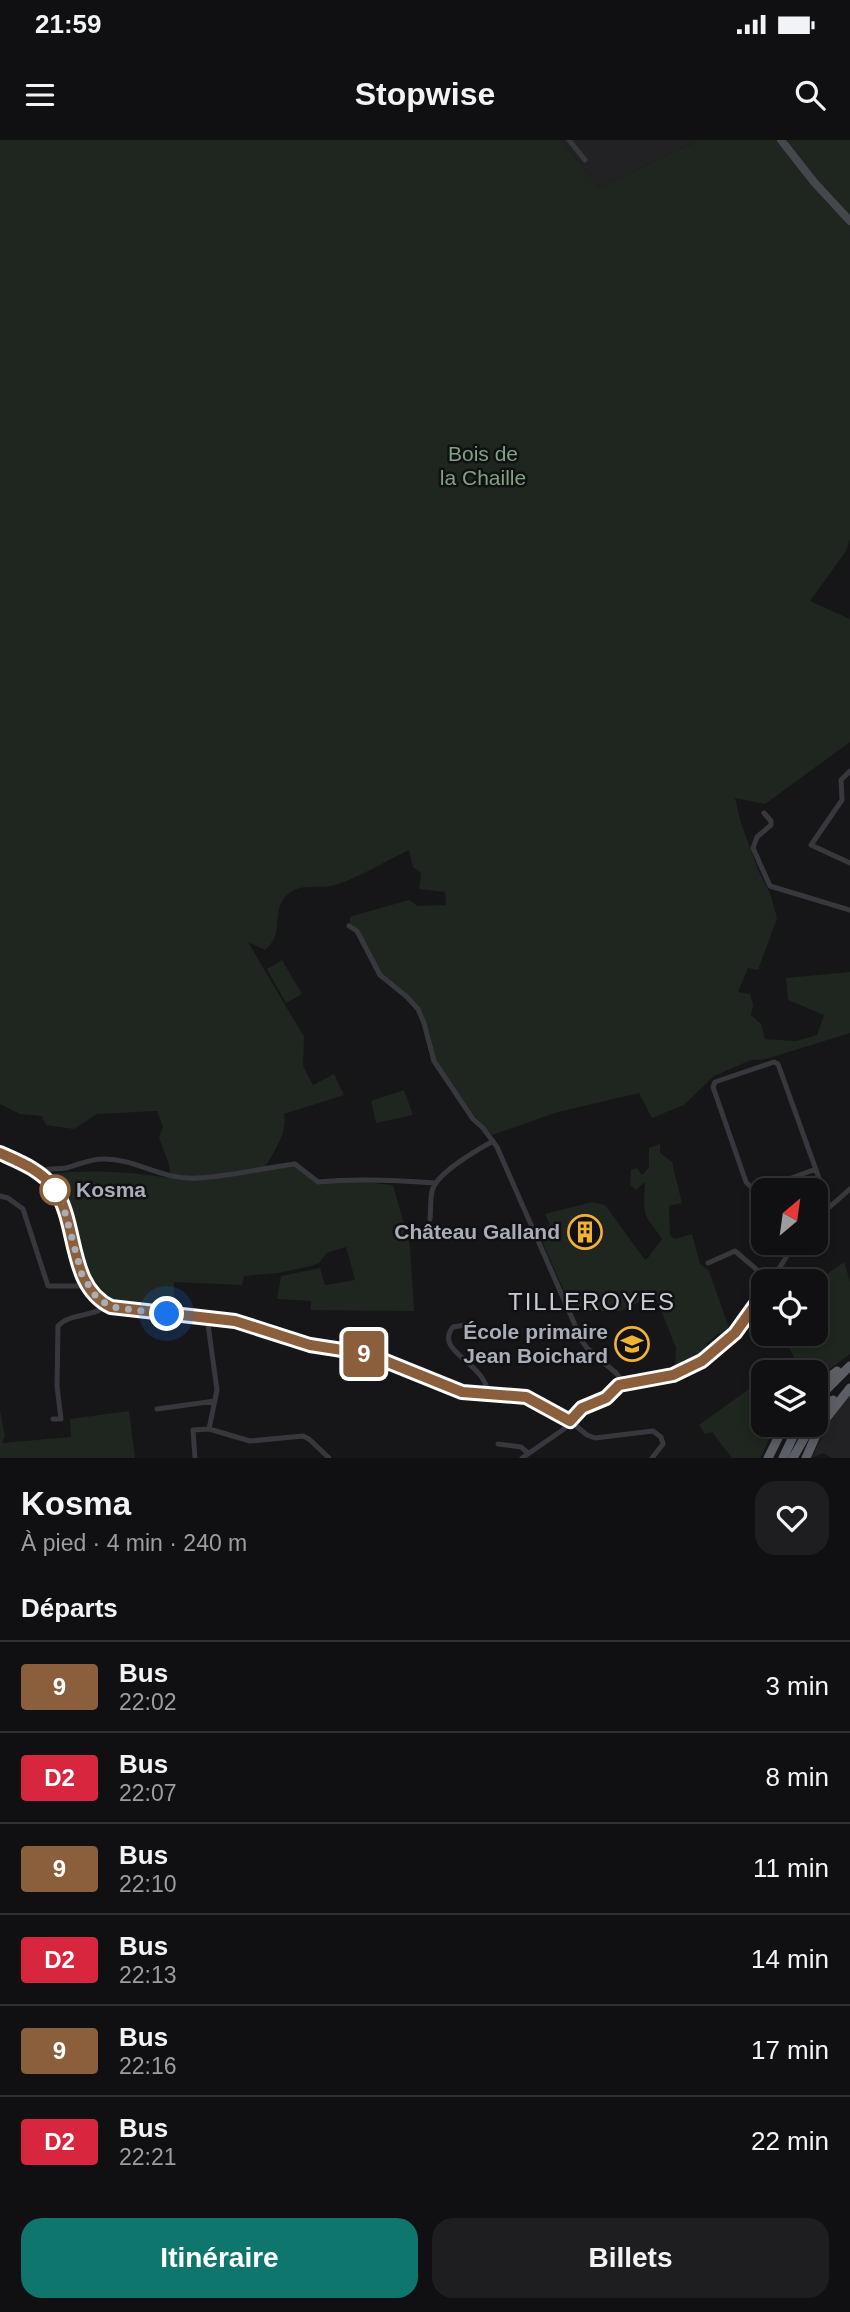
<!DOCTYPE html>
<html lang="fr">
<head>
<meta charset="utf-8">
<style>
  body { margin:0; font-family:Helvetica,sans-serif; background:#1e1e20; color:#f1f3f6; height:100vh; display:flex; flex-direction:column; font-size:26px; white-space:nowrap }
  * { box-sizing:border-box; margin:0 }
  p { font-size:23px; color:#9c9d9f }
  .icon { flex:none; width:38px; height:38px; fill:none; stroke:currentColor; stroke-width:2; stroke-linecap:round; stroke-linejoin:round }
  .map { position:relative; height:1318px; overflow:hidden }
  .sheet { display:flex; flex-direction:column; background:#101012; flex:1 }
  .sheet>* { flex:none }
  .badge { padding:0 14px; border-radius:5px; font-size:24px; line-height:46px }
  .needle { width:46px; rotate:29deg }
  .tools { position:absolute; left:751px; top:1038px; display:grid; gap:14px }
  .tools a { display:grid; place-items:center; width:77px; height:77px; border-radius:14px; background:#101012; box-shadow:0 4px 10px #0003,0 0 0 2px #303032; font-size:35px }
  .you { position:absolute; width:35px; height:35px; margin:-18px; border:5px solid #fff; border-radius:50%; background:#1a73e8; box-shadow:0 0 0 10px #1a73e833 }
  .map>.badge { position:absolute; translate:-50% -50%; box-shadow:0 0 0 4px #fff }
  h2 { padding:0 21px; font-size:26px; line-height:63px }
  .round { display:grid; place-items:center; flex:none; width:74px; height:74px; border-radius:21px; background:#1e1e20 }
  .headline { display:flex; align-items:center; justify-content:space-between; height:119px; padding:0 21px }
  h1 { font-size:33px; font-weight:800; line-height:52px }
  .cta { display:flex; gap:14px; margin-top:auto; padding:14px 21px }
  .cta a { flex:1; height:80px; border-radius:21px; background:#0f766e; color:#fff; font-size:28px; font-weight:800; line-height:80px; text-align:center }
  .cta a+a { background:#1e1e20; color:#f1f3f6 }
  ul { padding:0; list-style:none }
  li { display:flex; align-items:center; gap:21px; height:91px; padding:0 21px; border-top:2px solid #303032 }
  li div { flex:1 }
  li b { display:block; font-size:26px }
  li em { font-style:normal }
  li .badge { min-width:77px; font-weight:700; text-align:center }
  .status { display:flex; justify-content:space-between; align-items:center; height:49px; padding:0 35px; background:#101012; direction:ltr }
  .status svg { height:19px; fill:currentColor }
  header { display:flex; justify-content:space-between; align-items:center; height:91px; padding:0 21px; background:#101012; font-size:32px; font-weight:800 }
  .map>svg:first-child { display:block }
</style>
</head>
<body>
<div class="status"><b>21:59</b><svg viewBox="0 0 49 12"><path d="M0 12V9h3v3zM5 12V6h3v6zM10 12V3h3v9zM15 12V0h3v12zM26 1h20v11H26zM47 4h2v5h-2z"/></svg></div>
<header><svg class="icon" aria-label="menu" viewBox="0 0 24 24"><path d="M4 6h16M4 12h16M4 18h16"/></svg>Stopwise<svg class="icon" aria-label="search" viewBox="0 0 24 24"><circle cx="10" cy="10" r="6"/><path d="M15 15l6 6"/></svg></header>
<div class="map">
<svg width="850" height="1318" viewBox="0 0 850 1318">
  <rect width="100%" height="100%" fill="#161618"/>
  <path fill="#222225" d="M 561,0 L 700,0 L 599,47 Z
    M 850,1255 L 850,1318 L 832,1318 L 823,1313 L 812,1318 L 828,1281 Z"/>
  <path fill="#1e261f" d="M 0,0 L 561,0 L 599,47 L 700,0 L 850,0 L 850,399 L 846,411 L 810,461 L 850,479 L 850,602 L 765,664 L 735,658 L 741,683 L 759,732 L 770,753 L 777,778 L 758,830 L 748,828 L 738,852 L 750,854 L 753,865 L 751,875 L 761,884 L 765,899 L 796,901 L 817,895 L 824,875 L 788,860 L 786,838 L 850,832 L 850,893 L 766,919 L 751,920 L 714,936 L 684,965 L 652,978 L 639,953 L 558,972 L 492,995 L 475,977 L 436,920 L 424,876 L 376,827 L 350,785 L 350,778 L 352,776 L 409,760 L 418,766 L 446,765 L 445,752 L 419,749 L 421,733 L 413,727 L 409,710 C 388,720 356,739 335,745 C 318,750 299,741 285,757 C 271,774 285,794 265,810 L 248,802 L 304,897 L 303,926 L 313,945 L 334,934 L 344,955 L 284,974 C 288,993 273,1013 264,1029 L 295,1027 L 315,1043 L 354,1041 L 393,1045 L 410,1105 L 414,1171 L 311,1170 L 311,1161 L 277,1159 L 281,1136 L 320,1128 L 325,1145 L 355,1140 L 346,1107 L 327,1113 L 319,1123 L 311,1126 L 278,1133 L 244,1136 L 242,1145 L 174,1142 L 174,1170 L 110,1164 L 90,1146 L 62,1055 L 49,1034 C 88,1029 131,1032 171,1038 L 169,1024 L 159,998 L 163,987 L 157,971 L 97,974 L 74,989 L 46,985 L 42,976 L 20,974 L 0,964 Z
    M 282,820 L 302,854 L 286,863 L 267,829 Z
    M 404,950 L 413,975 L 376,983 L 371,961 Z
    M 660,1004 L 660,1013 L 672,1022 L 682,1063 L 669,1066 L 670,1095 L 675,1099 L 692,1094 L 700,1124 L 709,1131 L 730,1191 L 725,1198 L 719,1193 L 706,1204 L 711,1210 L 675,1231 L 676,1208 L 655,1155 L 620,1171 L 573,1171 L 537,1090 L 550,1085 L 545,1074 L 592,1062 L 605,1065 L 645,1120 L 647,1119 L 662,1099 C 657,1090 647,1082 645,1071 C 643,1062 645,1051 645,1042 L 636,1050 L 630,1045 L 631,1030 L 637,1028 L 642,1035 L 649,1027 L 649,1008 Z
    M 844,1122 L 850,1141 L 850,1214 L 816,1239 L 816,1232 L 773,1232 L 794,1217 L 787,1204 L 795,1194 L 816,1194 L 816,1167 L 823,1159 L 816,1142 Z
    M 763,1239 L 763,1284 L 776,1285 L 760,1318 L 732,1318 L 712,1292 L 705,1294 L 699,1285 Z
    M 0,1270 L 5,1296 L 2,1303 L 71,1297 L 70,1279 L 129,1271 L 135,1318 L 0,1318 Z"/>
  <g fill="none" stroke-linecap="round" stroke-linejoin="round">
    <path stroke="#37383d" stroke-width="5" d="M 569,0 L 585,20
      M 850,631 L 841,640 L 842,660 L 811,705 L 850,723
      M 764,673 L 771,681 L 771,685 L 757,697 L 753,708 L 770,746 L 850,770
      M 349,786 L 357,791 L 380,835 L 407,857 L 418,869 L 424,883 L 434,921 L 473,979 L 483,988 L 497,1007 L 582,1201 L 587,1208 L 616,1233 L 620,1238 L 619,1245
      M 0,1013 C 20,1022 40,1030 54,1048 C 79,1085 67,1145 111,1167 L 235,1181 L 310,1205 L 368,1214 L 462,1252 L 526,1257 L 570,1281 L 587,1295 L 595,1298 L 653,1291 L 661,1297 L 663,1304 L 652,1318
      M 40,1033 C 47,1027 57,1030 66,1028 C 78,1025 89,1019 103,1019 C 135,1018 163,1041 198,1038 C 231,1036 263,1028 295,1024 L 318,1042 C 357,1038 396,1040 435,1043
      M 773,1050 L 786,1040 L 816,1029
      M 763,1052 L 751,1047 L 746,1042 L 713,947 L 715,942 L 774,922 L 778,924 L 829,1066
      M 0,1056 L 8,1058 L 23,1069 L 48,1146 L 87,1146
      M 430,1079 C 431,1070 430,1060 432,1051 C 436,1033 477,1010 493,1001
      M 816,1079 L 850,1049
      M 708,1123 L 735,1111 L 770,1141
      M 771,1141 L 796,1102
      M 207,1177 L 217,1250 L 209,1289 L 250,1301 L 303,1296 L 309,1299 L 329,1318
      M 470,1184 L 453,1187 C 433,1212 486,1222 488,1254
      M 157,1269 L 215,1261
      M 53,1279 L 61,1279 L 57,1246 L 58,1186 C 71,1172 94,1178 107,1165
      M 498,1304 L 521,1307 L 528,1313
      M 195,1318 L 193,1290 L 209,1289
      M 522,1318 L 564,1289 L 582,1268 L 606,1258 L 619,1245 L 673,1235 L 702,1221 L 735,1193 L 763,1154"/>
    <path stroke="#45474d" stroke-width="8" d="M 781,0 L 814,42 L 850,81"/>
    <path stroke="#5b5e65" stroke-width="9" d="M 816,1248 L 837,1231
      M 816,1260 L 850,1226
      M 816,1279 L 833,1260
      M 768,1318 L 785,1284
      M 783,1318 L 799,1284
      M 793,1318 L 812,1284
      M 806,1318 L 820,1286 L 850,1248"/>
  </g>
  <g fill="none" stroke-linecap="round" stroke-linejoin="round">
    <g stroke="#fff" stroke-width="16">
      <path id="line" d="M 0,1013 C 20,1022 41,1030 54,1048 C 79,1084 67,1146 111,1167 L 235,1181 L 310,1205 L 368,1214 L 462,1252 L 526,1257 L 570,1281 L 582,1268 L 606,1258 L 619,1245 L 673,1235 L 702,1221 L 735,1193 L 763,1154"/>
    </g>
    <use href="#line" stroke="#8b5e3c" stroke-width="10"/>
    <path stroke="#a8adb8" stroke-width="7" stroke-dasharray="0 12.6" d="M 55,1050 L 63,1065 L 82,1135 L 97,1158 L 111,1167 L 167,1174"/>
  </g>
  <defs>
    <g id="building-ring" transform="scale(1.75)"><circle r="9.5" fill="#111113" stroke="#f2b134" stroke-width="1.5"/><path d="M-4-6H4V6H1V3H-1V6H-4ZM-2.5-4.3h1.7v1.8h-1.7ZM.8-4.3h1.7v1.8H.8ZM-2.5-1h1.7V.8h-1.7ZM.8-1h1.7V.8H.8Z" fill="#f2b134"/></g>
    <g id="school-ring" transform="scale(1.75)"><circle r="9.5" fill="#111113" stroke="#f2b134" stroke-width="1.5"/><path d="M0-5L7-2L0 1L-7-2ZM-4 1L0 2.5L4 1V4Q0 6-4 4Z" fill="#f2b134"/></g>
  </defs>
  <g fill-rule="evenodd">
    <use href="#building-ring" x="585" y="1092"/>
    <use href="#school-ring" x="632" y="1204"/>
  </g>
  <circle fill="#fff" stroke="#8b5e3c" stroke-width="3.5" cx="55" cy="1050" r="14"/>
  <g text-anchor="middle" stroke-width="5" stroke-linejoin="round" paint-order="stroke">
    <g font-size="21" fill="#7fa381" stroke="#111113">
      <text x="483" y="321">Bois de<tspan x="483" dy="24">la Chaille</tspan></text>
    </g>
    <g font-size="21" font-weight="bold" fill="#a8adb8" stroke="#111113" text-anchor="start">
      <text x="76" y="1057">Kosma</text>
    </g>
    <g font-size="21" font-weight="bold" fill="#a8adb8" stroke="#111113" text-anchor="end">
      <text x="560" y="1099">Château Galland</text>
      <text x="608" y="1199">École primaire<tspan x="608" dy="24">Jean Boichard</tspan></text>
    </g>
    <g font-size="24" letter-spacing="2" fill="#c9ccd4" stroke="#111113">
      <text x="592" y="1170">TILLEROYES</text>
    </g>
  </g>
</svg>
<div class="tools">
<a><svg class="needle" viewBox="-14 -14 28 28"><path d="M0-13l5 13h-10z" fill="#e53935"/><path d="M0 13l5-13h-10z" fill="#9c9d9f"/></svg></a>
<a><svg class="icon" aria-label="locate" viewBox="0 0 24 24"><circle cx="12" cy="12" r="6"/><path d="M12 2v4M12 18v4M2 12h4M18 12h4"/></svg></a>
<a><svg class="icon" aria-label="layers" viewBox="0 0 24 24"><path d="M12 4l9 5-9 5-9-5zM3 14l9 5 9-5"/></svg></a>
</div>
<div class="you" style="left:167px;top:1174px"></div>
<b class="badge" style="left:364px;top:1214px;background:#8b5e3c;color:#fff">9</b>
</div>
<section class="sheet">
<div class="headline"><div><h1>Kosma</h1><p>À pied · 4 min · 240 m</p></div><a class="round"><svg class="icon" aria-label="heart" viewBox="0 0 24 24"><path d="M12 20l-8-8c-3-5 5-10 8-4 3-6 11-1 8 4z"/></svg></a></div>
<h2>Départs</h2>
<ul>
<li><span class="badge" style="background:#8b5e3c;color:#fff">9</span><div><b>Bus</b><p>22:02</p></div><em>3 min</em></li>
<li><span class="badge" style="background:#d7263d;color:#fff">D2</span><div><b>Bus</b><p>22:07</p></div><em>8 min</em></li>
<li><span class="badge" style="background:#8b5e3c;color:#fff">9</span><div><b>Bus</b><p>22:10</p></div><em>11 min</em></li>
<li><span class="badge" style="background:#d7263d;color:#fff">D2</span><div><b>Bus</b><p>22:13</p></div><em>14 min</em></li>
<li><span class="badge" style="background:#8b5e3c;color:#fff">9</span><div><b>Bus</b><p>22:16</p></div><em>17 min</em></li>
<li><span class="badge" style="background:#d7263d;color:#fff">D2</span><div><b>Bus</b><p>22:21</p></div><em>22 min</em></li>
</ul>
<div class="cta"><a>Itinéraire</a><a>Billets</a></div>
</section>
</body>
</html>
